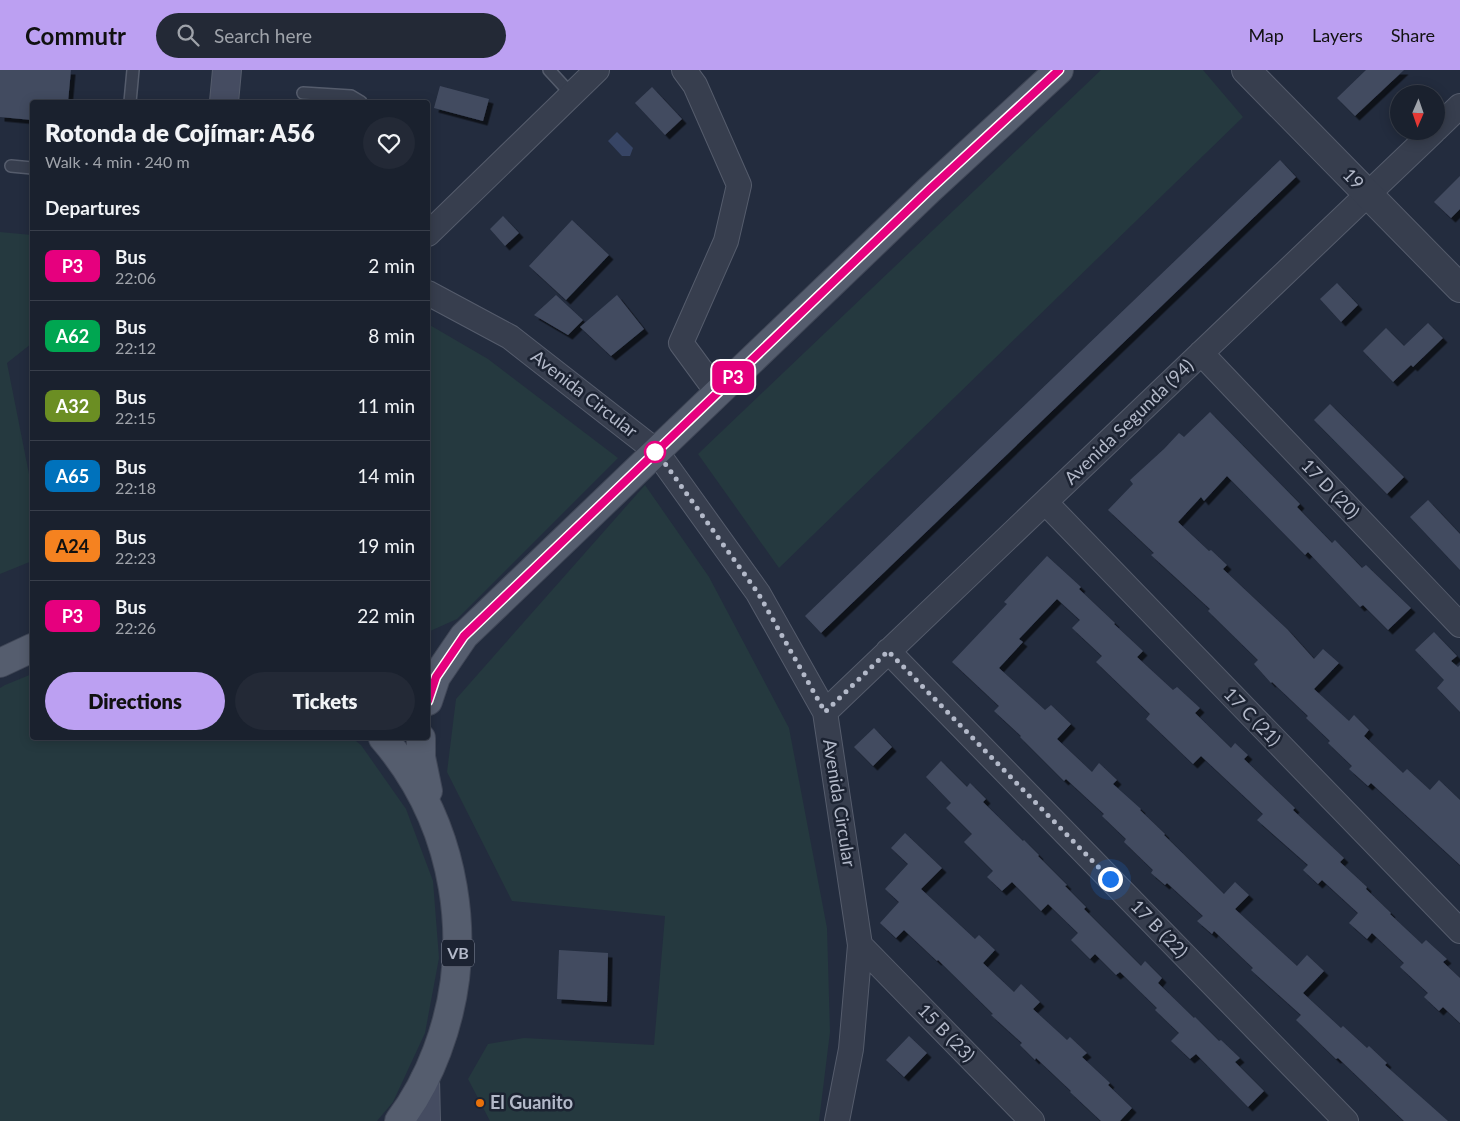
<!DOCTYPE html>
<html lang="en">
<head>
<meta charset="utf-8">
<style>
  body { margin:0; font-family:Lato,sans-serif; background:#232936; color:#f1f3f6; height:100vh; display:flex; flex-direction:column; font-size:19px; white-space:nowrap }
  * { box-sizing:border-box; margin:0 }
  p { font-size:16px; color:#9fa3aa }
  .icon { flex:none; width:28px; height:28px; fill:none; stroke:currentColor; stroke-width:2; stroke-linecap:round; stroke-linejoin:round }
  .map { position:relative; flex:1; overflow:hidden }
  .panel { position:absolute; left:30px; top:30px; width:400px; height:640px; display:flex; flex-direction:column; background:#1a212e; border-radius:5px; box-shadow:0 2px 12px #0003,0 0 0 1px #383e4a }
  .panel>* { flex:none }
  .badge { padding:0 10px; border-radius:8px; font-size:18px; line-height:32px }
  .needle { width:32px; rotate:182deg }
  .buttons { position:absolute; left:1390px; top:15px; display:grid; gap:10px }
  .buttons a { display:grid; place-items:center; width:55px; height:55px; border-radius:50%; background:#1a212e; box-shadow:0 2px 12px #0003,0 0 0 1px #383e4a; font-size:25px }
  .you { position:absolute; width:25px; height:25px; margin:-12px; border:4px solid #fff; border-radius:50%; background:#1a73e8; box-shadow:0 0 0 8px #1a73e833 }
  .map>.badge { position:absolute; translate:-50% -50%; box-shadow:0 0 0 2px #fff }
  h2 { padding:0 15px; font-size:19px; line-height:45px }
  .round { display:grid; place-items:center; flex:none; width:52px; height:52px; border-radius:26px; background:#232936 }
  .head { display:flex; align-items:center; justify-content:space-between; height:85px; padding:0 15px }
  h1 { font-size:24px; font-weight:800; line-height:38px }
  .action { display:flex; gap:10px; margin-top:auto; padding:10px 15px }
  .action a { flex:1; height:58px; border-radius:30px; background:#bca0f2; color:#111; font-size:20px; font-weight:800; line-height:58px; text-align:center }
  .action a+a { background:#232936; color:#f1f3f6 }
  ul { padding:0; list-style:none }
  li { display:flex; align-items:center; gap:15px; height:70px; padding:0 15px; border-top:1px solid #383e4a }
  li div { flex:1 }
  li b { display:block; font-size:19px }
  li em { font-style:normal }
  li .badge { min-width:55px; font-weight:700; text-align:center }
  header { display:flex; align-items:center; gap:30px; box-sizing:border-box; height:70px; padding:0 25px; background:#bca0f2; color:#111 }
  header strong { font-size:24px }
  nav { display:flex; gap:28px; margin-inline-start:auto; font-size:18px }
  .search { width:350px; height:45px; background:#232936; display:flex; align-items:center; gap:12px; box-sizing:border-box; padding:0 18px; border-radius:28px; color:#9fa3aa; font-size:19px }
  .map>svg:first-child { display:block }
</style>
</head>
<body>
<header>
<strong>Commutr</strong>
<div class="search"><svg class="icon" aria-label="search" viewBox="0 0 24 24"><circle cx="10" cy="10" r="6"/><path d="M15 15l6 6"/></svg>Search here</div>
<nav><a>Map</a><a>Layers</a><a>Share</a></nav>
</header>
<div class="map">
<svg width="1460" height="1051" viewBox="0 0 1460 1051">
  <defs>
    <filter id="shadow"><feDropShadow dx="4.5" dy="4.5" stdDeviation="0" flood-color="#0009"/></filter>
  </defs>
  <rect width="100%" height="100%" fill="#232c3e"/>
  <path fill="#25393f" d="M 1101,0 L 1203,0 L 1243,47 L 779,498 L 698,384 Z
    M 0,162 L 32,165 L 32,274 L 31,274 L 7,293 L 32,419 L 32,491 L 0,504 Z
    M 428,254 L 488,289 L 618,388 L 457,549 L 428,562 Z
    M 645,415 L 709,507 L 789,658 L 827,858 L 830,962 L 819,1051 L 490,1051 L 468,1009 L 488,974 L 524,968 L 654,975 L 665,846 L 512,831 L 447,702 L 456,629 Z
    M 32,604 L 32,668 L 352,668 L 361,675 L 406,739 L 433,811 L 439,888 L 425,963 L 393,1032 L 377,1051 L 0,1051 L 0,618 L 5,615 Z"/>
  <path fill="#374565" d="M 617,62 L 633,78 L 630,86 L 622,86 L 608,71 Z"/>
  <path fill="#424b60" filter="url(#shadow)" d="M 0,0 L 71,0 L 68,32 L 32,32 L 32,50 L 0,47 Z
    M 1366,0 L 1404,0 L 1355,46 L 1337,28 Z
    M 440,16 L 489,29 L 483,51 L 434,38 Z
    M 652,17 L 682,49 L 665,65 L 635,33 Z
    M 1280,90 L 1296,107 L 821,563 L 805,546 Z
    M 1460,106 L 1460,139 L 1451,148 L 1434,132 Z
    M 503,146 L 519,163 L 505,176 L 490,159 Z
    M 572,150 L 609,185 L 566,230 L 529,196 Z
    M 1337,213 L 1358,235 L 1341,252 L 1320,229 Z
    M 556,225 L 583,250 L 568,265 L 534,245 Z
    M 617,225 L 644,259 L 611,286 L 580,257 Z
    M 1428,253 L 1443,268 L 1413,297 L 1411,295 L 1393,312 L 1363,281 L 1386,258 L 1404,276 Z
    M 1330,334 L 1404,407 L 1387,424 L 1314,350 Z
    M 1210,342 L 1300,434 L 1297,437 L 1332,473 L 1335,470 L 1362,498 L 1366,495 L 1411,538 L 1388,560 L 1363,535 L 1360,537 L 1308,482 L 1305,485 L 1227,406 L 1204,431 L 1201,427 L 1178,452 L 1209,481 L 1211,480 L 1227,495 L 1223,499 L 1287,559 L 1314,589 L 1323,579 L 1339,593 L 1314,619 L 1349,651 L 1354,645 L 1369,660 L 1364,666 L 1403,703 L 1407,699 L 1430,720 L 1439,710 L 1460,730 L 1460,795 L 1371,713 L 1368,716 L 1349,699 L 1352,696 L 1328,673 L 1330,671 L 1306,648 L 1308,646 L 1272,612 L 1271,613 L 1254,594 L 1258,590 L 1208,541 L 1210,539 L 1151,485 L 1154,483 L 1108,440 L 1133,414 L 1130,410 L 1164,379 L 1179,363 L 1184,367 Z
    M 1428,430 L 1460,464 L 1460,500 L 1410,447 Z
    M 1047,486 L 1081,517 L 1079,519 L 1115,553 L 1114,554 L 1143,581 L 1137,587 L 1173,620 L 1177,617 L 1200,638 L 1195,643 L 1231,678 L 1235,673 L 1248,685 L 1244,689 L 1295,738 L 1293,740 L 1344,788 L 1340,792 L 1367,817 L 1366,819 L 1391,843 L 1390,844 L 1422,874 L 1426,870 L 1447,889 L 1443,892 L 1460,908 L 1460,953 L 1443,937 L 1439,941 L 1424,927 L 1428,923 L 1400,897 L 1404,893 L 1372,863 L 1367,869 L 1349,853 L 1358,843 L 1322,810 L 1318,814 L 1303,800 L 1308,795 L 1257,750 L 1263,744 L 1201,686 L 1193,694 L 1146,649 L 1150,644 L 1096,592 L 1102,586 L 1072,558 L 1080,550 L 1057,529 L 1019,569 L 1023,572 L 999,598 L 1045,640 L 1051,635 L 1071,654 L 1057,669 L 1092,702 L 1099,693 L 1117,710 L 1113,714 L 1141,739 L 1140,740 L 1165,764 L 1164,765 L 1224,824 L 1235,812 L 1249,825 L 1235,839 L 1297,896 L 1307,885 L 1324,901 L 1303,923 L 1341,958 L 1343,956 L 1367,978 L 1369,976 L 1387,993 L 1385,995 L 1448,1051 L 1404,1051 L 1338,988 L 1336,989 L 1296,950 L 1301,945 L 1251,900 L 1253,898 L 1214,861 L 1212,864 L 1197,851 L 1203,846 L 1167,813 L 1165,815 L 1151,803 L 1153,800 L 1124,772 L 1126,769 L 1102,746 L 1104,744 L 1066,709 L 1064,711 L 1020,667 L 1021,666 L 994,641 L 999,636 L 952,592 L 1007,534 L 1004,532 Z
    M 1434,562 L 1457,586 L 1451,591 L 1458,597 L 1460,595 L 1460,642 L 1437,618 L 1444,610 L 1415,580 Z
    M 874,658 L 892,677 L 873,696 L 854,677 Z
    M 941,691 L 967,717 L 970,713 L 986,729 L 983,732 L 1023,771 L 1024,770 L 1039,785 L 1038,786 L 1067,815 L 1065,816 L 1086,837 L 1084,839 L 1141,896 L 1145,891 L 1162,908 L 1158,913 L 1194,948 L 1195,947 L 1219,971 L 1221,970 L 1240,988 L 1235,992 L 1264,1021 L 1248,1037 L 1196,984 L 1190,989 L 1171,971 L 1179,963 L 1155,940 L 1157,938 L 1120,902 L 1116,905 L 1095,884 L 1090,889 L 1071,870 L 1078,863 L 1048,834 L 1041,841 L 1012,812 L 1002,821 L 987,807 L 993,801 L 964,772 L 972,764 L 946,738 L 951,733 L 926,707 Z
    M 905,763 L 942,798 L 921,819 L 975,869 L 979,865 L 995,880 L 983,893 L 1014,922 L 1021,914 L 1040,932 L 1033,939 L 1067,970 L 1070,967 L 1087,983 L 1082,987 L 1110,1013 L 1108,1015 L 1132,1038 L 1120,1051 L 1101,1051 L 1070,1022 L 1071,1021 L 1036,988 L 1035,990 L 1020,975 L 1022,973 L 991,945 L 993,944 L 938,890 L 937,891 L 904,860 L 896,868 L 880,853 L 899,832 L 885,819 L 908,794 L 891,778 Z
    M 559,880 L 608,883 L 607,932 L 557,929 Z
    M 909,966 L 927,983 L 904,1007 L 886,990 Z"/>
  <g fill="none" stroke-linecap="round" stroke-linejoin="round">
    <g stroke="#555c6c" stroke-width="14">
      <path id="service" d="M 549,0 L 572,25
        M 303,23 L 351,26 L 361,32
        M 130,32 L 133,0
        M 11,96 L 32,98"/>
    </g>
    <g stroke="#555c6c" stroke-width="26">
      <path id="minor" d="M 684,0 L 695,15 L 739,115 L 726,171 L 681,273 L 717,322
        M 1436,59 L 1460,36
        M 428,164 L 597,0
        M 428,223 L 510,267 L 656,381 L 758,523 L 825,642 L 860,875 L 851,979 L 837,1051
        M 1201,283 L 1460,555
        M 1045,432 L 1460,861
        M 888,581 L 1346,1051
        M 825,642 L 1434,61
        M 860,875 L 1032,1051"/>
    </g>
    <g stroke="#555c6c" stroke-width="30">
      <path id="tertiary" d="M 1246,0 L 1460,218"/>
    </g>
    <g stroke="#555c6c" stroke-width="30">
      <path id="secondary" d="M 224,32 L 227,0
        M 425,1009 L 426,1051"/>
    </g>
    <g stroke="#404757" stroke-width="30">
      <path id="primary" d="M 0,593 L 32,578
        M 428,631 L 436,607 L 464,566 L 929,120 L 1059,0
        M 383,668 C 457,754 477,875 437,981 C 428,1005 415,1030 399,1051
        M 421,668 L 421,687 L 428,721"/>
    </g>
    <use href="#service" stroke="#373e4e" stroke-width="11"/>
    <use href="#minor" stroke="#373e4e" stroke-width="24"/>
    <use href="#tertiary" stroke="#373e4e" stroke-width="28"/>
    <use href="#secondary" stroke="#454c61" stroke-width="28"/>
    <use href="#primary" stroke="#555d6e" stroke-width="28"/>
  </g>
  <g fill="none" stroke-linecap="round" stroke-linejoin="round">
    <g stroke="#fff" stroke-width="11">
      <path id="line" d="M 428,631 L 436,607 L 464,566 L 929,120 L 1059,0"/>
    </g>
    <use href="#line" stroke="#e6007e" stroke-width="8"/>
    <path stroke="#b3b9c9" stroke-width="5" stroke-dasharray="0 9" d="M 655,382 L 656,381 L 758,523 L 825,642 L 888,581 L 1110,809"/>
  </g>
  <circle fill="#fff" stroke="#e6007e" stroke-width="2.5" cx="655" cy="382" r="10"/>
  <circle fill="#e8710a" stroke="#1c2332" stroke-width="2" cx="480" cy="1033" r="5"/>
  <g text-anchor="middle" stroke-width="5" stroke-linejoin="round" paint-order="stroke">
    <rect fill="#1c2332" stroke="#868c9c" stroke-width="1" x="442" y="869.5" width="32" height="27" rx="4"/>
    <g font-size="16" font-weight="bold" fill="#b3b9c9">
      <text x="458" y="889">VB</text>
    </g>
    <g font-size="18" fill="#b3b9c9" stroke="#1c2332">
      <text transform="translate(1353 109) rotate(46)" y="6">19</text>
      <text transform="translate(584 324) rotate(38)" y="6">Avenida Circular</text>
      <text transform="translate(1129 352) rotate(-44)" y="6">Avenida Segunda (94)</text>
      <text transform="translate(1330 419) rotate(46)" y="6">17 D (20)</text>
      <text transform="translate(1252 647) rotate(46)" y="6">17 C (21)</text>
      <text transform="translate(839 733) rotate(81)" y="6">Avenida Circular</text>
      <text transform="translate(1159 859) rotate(46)" y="6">17 B (22)</text>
      <text transform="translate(946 963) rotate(46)" y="6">15 B (23)</text>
    </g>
    <g font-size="18" font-weight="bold" fill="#b3b9c9" stroke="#1c2332" text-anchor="start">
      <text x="490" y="1039">El Guanito</text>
    </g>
  </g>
</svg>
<div class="buttons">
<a><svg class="needle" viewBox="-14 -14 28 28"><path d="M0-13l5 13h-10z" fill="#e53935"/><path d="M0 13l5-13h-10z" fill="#9fa3aa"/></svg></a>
</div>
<div class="you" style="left:1110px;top:809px"></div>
<b class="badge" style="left:733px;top:307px;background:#e6007e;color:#fff">P3</b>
<section class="panel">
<div class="head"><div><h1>Rotonda de Cojímar: A56</h1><p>Walk · 4 min · 240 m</p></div><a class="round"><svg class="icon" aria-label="heart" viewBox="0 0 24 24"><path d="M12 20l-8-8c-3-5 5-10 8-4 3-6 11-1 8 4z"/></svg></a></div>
<h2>Departures</h2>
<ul>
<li><span class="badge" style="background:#e6007e;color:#fff">P3</span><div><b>Bus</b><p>22:06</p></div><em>2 min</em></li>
<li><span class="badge" style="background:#00a651;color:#fff">A62</span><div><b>Bus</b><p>22:12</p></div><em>8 min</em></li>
<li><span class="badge" style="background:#6b8e23;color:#fff">A32</span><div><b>Bus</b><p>22:15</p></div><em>11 min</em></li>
<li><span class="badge" style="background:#0072bc;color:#fff">A65</span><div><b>Bus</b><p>22:18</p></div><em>14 min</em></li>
<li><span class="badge" style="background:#f58220;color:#111">A24</span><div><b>Bus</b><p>22:23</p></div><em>19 min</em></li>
<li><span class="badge" style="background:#e6007e;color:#fff">P3</span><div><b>Bus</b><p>22:26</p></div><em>22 min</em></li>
</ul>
<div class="action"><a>Directions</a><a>Tickets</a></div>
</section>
</div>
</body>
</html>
